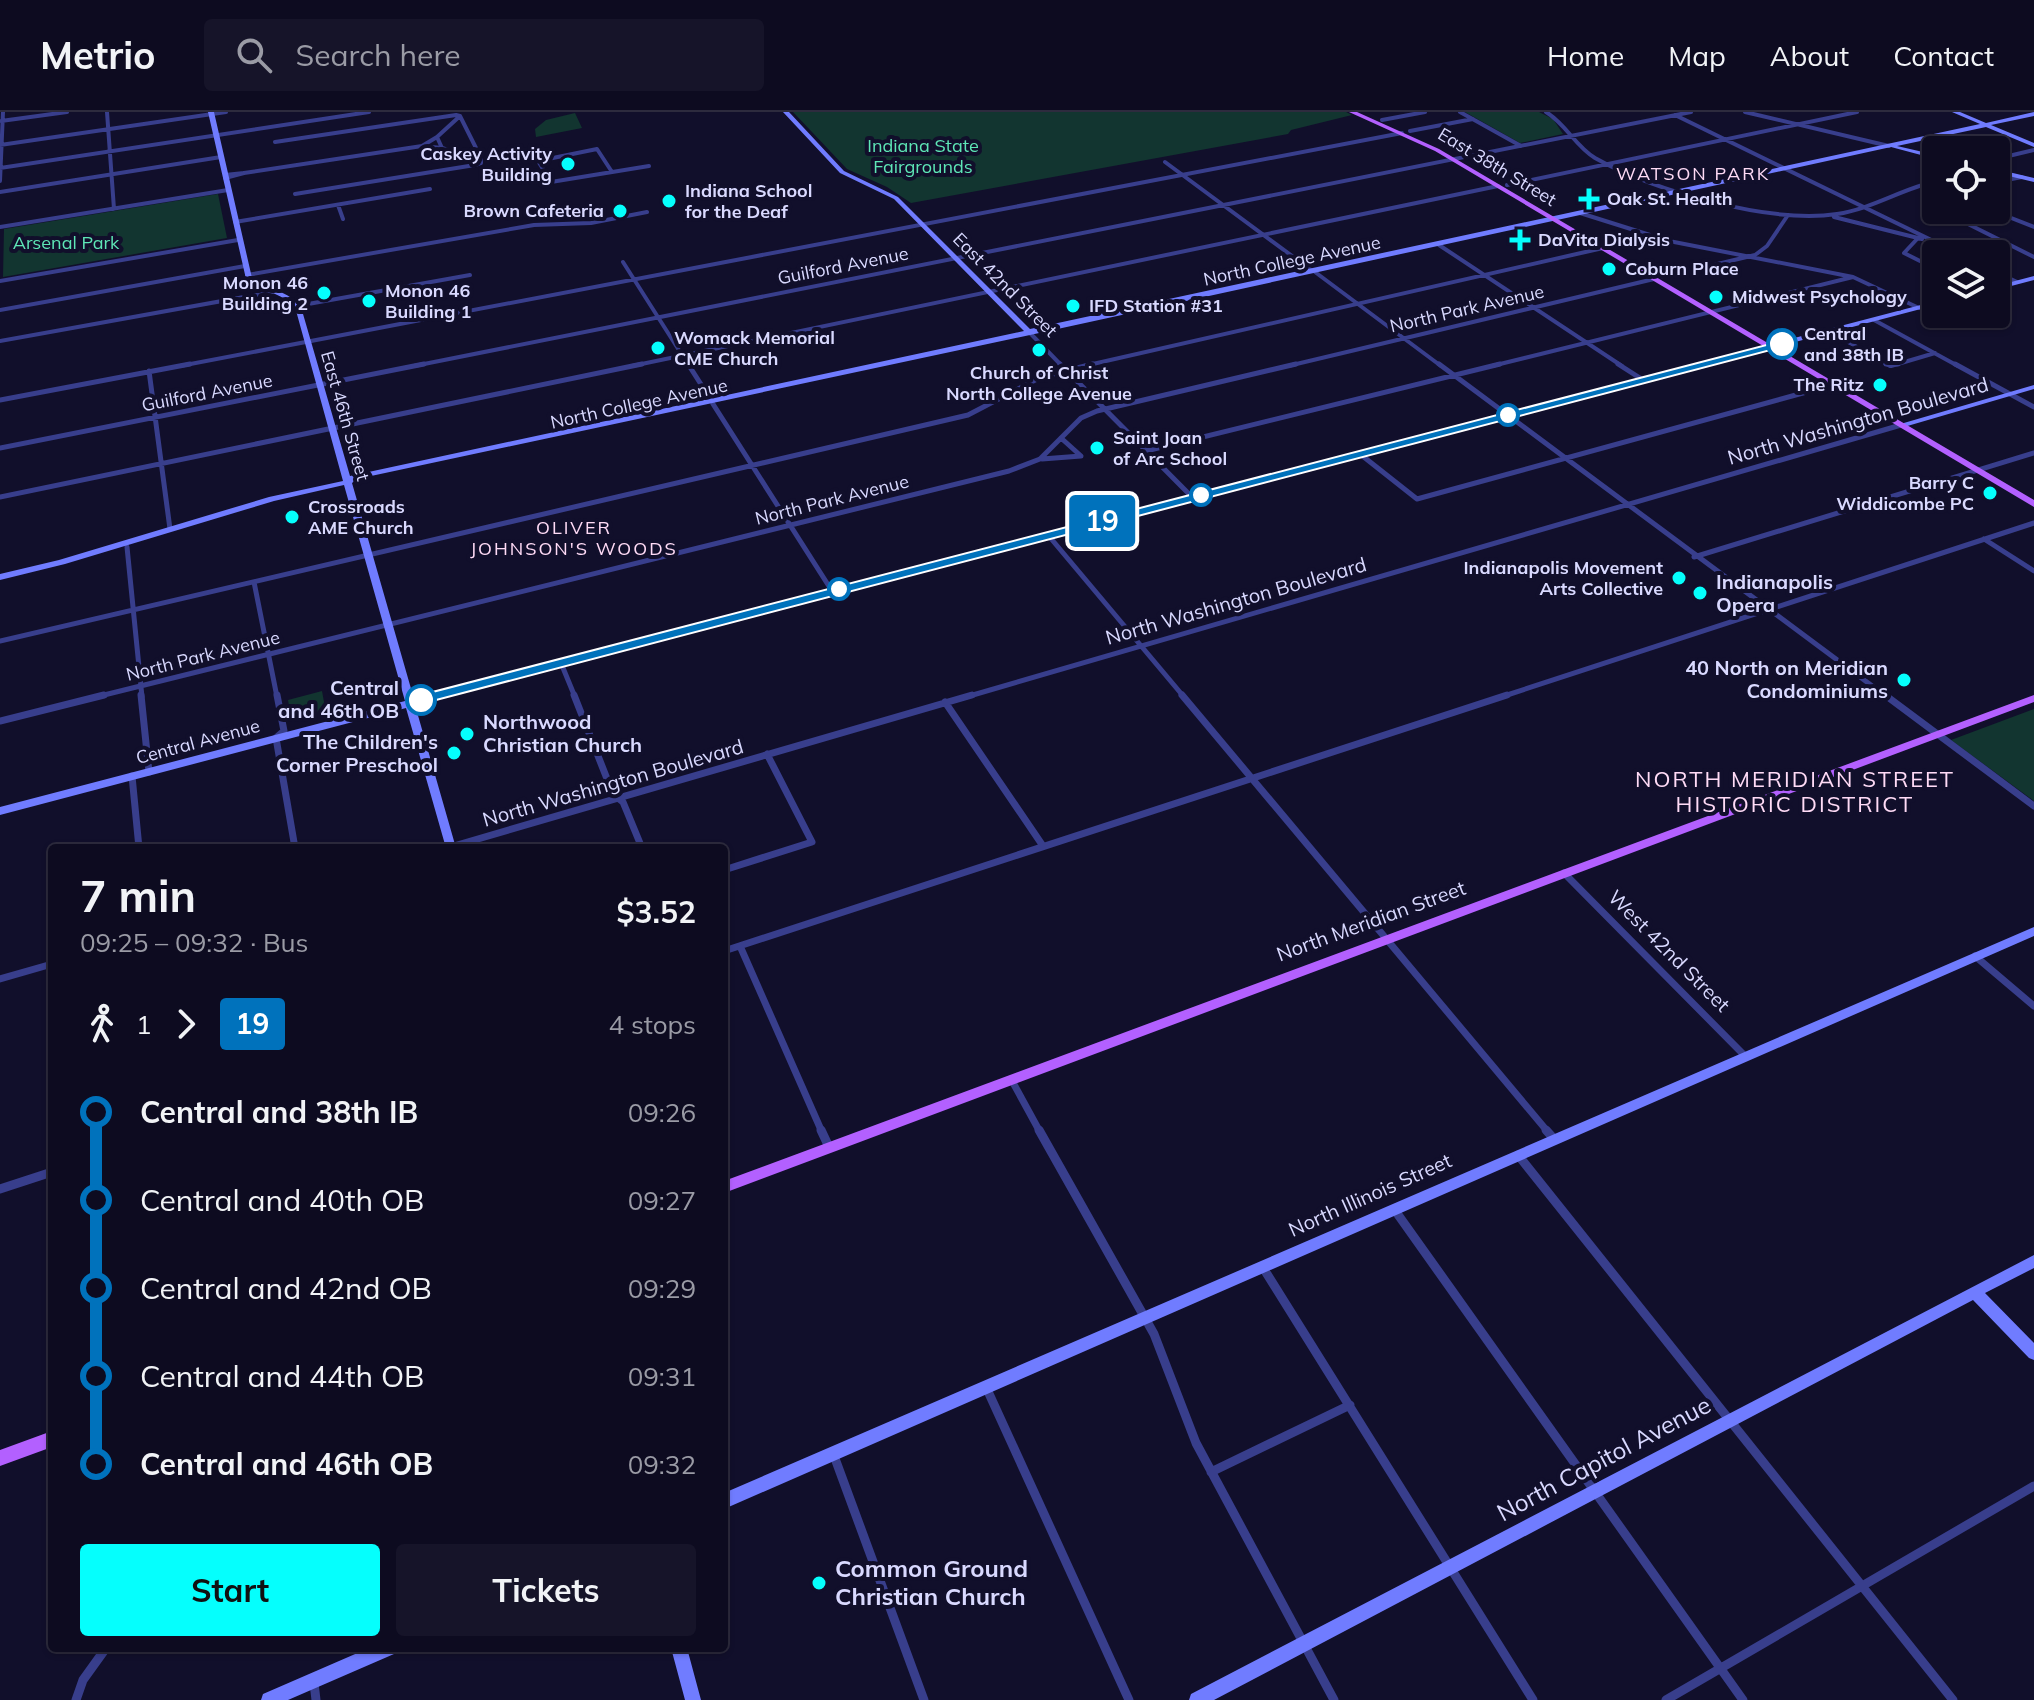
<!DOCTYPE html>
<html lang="en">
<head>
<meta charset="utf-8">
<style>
  body { margin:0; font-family:Mulish,sans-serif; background:#161429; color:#f1f3f6; height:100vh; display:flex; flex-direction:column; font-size:30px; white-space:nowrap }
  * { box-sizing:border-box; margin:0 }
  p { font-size:26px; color:#9a9ba5 }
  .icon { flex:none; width:44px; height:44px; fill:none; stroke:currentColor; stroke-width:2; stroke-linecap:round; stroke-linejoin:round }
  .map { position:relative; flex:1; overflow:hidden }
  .sheet { position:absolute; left:48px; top:732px; width:680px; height:808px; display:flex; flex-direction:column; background:#0d0b20; border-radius:8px; box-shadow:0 2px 6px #0004,0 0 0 2px #2d2b3e }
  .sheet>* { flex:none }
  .badge { padding:0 16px; border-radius:6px; font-size:28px; line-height:52px }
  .fabs { position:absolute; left:1922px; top:24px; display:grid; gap:16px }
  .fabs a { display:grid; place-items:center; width:88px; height:88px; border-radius:8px; background:#0d0b20; box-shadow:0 2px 6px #0004,0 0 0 2px #2d2b3e; font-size:40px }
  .map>.badge { position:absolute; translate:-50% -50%; box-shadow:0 0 0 4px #fff }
  .legs { display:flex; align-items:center; gap:12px; height:88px; padding:0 32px; font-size:26px }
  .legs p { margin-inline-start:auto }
  .overview { display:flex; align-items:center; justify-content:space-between; height:136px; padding:0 32px }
  h1 { font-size:44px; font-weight:700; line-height:60px }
  .cta { display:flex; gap:16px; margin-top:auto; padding:16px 32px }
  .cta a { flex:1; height:92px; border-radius:8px; background:#05fffd; color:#111; font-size:32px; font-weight:700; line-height:92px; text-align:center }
  .cta a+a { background:#161429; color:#f1f3f6 }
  ul { padding:0 32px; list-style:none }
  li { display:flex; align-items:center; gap:28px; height:88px; font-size:30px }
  li i { display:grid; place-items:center; width:12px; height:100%; margin:0 10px; background:currentColor }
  li i::after { content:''; width:20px; height:20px; margin:-10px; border:6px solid; border-radius:50%; background:#0d0b20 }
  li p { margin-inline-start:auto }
  li:first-child i { background:linear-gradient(#0000 50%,currentColor 0) }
  li:last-child i { background:linear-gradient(currentColor 50%,#0000 0) }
  header { display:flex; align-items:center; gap:48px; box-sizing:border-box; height:112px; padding:0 40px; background:#0d0b20; border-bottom:2px solid #2d2b3e }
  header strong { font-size:38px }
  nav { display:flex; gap:44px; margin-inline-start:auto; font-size:28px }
  .search { width:560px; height:72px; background:#161429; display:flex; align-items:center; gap:20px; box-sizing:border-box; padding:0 28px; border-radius:8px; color:#9a9ba5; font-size:30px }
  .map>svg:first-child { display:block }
</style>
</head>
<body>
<header>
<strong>Metrio</strong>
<div class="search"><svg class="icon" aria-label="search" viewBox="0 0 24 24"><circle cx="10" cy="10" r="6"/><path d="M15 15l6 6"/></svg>Search here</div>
<nav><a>Home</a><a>Map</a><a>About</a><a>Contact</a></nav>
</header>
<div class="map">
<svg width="2034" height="1588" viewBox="0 0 2034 1588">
  <rect width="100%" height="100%" fill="#110f2b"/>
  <path fill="#123530" d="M 793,0 L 1346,0 L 1352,3 L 1291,18 L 1288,22 L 911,91 L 887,75 L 847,57 Z
    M 1465,0 L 1539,0 L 1553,7 L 1563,22 L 1520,31 Z
    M 575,1 L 582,16 L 536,25 L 535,17 L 546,8 Z
    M 218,82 L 227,126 L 3,165 L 4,117 Z
    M 322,579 L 326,601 L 292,610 L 288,588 Z
    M 2034,597 L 2034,689 L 1951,628 Z"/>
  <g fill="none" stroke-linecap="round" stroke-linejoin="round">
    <path stroke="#383e8c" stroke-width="4" d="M 107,0 L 114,97
      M 1460,0 L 1521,34
      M 1546,0 C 1566,12 1575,34 1595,46 C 1653,79 1771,112 1837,102 C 1871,97 1902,77 1936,69
      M 1745,0 L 1889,34
      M 1675,3 L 1960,142
      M 1382,8 L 1425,0
      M 1,9 L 67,0
      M 1410,19 L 1473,7
      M 437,25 L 442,36 L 422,34 Z
      M 437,25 L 460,4
      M 275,30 L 456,3 L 460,4 L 481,46 L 481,51 L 475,53 L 295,82
      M 0,33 L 226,0
      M 442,36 L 481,48
      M 1996,47 L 2034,38
      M 1165,50 L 1311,158
      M 0,56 L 369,0
      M 612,60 L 597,37 L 538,49 L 551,70 L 649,54
      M 244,61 L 422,34
      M 225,63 L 244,61 L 225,66
      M 0,69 L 3,0
      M 1996,70 L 2022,65
      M 1507,73 L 1857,0
      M 0,80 L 221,45
      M 338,93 L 343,107
      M 1580,101 L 1669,129 L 1853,165 L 1919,196
      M 1834,105 L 1922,127
      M 235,110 L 430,77
      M 0,115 L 228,78
      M 2034,115 L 2001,102 L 1964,110 L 2034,145
      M 1918,126 L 1904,141 L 1936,157
      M 1439,133 L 1622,254
      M 1612,135 L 1652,126
      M 623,150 L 689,254
      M 1315,160 L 1441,254
      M 1996,160 L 2017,170
      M 247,163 L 534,113 L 591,111 L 647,100
      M 1663,165 L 1755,143 L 1767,134 L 1788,103
      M 0,169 L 238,128
      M 297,194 L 470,163
      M 0,198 L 245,154
      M 1874,208 L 1958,254
      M 1829,219 L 1890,254
      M 1030,221 L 1062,254
      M 0,229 L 272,180
      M 180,254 L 1402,21
      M 414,254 L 1691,0
      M 632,254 L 1498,74
      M 1084,254 L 1603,136
      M 1288,254 L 1654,167
      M 1492,254 L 1853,165
      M 1891,254 L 1935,241"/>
    <path stroke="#383e8c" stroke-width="5" d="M 688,252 L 711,288
      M 1060,252 L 1192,385
      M 1439,252 L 1887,585
      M 1618,252 L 1643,268
      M 1886,252 L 1898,252
      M 1955,252 L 2034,295
      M 149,259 L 170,417
      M 0,288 L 190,252
      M 713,292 L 832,479
      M 0,336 L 424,252
      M 1146,339 L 1500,252
      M 1360,342 L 1417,387 L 1832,273
      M 1042,347 L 1081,344 L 1061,326
      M 0,385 L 642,252
      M 1048,423 L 1184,585
      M 1984,427 L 2034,459
      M 127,435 L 142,585
      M 1694,445 L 2034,341
      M 254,470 L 277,585
      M 0,529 L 968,303 L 1041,265 L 1093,252
      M 561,551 L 575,585
      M 96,585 L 1009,359 L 1040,347 L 1081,306 L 1097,299 L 1296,252
      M 966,585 L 1901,313
      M 1501,585 L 2034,411"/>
    <path stroke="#383e8c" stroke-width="7" d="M 141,583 L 149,660
      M 277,583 L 284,619 L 276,626 L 295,736
      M 574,583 L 613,682 L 623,690 L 642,736
      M 1182,583 L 1548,1020
      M 1885,583 L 2034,694
      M 945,590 L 1043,734
      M 0,609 L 104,583
      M 132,664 L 139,736
      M 447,736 L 972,583
      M 724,758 L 812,730 L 767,642
      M 1564,761 L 1745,944
      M 740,834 L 822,1020
      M 724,839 L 1507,583
      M 1975,844 L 2034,894
      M 0,867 L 52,852
      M 1011,967 L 1040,1020"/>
    <path stroke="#383e8c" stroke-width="9" d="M 821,1018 L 829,1035
      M 1039,1018 L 1154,1222 L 1196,1331 L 1334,1588
      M 1546,1018 L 1554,1027
      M 1518,1043 L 1953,1588
      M 0,1077 L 52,1060
      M 1394,1097 L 1743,1588
      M 1262,1154 L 1533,1588
      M 986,1275 L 1129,1588
      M 833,1341 L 924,1588
      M 1211,1360 L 1350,1293
      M 314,1571 L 316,1588
      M 76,1588 L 83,1568 L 106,1536
      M 1666,1588 L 2034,1374"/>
    <path fill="#707cff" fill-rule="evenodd" d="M 208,0 L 214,0 L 252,166 C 268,178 288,178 301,195 L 350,364 L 1024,219 L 894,87 L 840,61 L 783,0 L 789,0 L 844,59 L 898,85 L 1030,217 L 1980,12 L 1952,0 L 1960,0 L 1986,11 L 2034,0 L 2034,4 L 1991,13 L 2034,31 L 2034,35 L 1986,15 L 1897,34 L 1936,43 L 1936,47 L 1891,35 L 1030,223 L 357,367 L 352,371 L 414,587 L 1936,189 L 1936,193 L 415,593 L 456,736 L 446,736 L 406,596 L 0,703 L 0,695 L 405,589 L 344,373 L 274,389 L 65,452 L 0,468 L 0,462 L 59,448 L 269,385 L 343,369 L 295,195 C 281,180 260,180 246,167 Z
      M 1996,57 L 2034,66 L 2034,70 L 1996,61 Z
      M 2034,164 L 2034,168 L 1996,178 L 1996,174 Z
      M 2034,273 L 2034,277 L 1904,315 L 1897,313 Z
      M 2034,815 L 2034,824 L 724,1397 L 724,1381 Z
      M 2034,1143 L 2034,1156 L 1985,1181 L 2034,1231 L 2034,1248 L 2029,1246 L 1973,1188 L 1214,1588 L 1189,1588 L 1191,1582 Z
      M 369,1536 L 396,1536 L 394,1542 L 288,1588 L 261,1588 L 263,1582 Z
      M 671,1536 L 687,1536 L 701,1588 L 685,1588 Z"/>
    <path fill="#b360ff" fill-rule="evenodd" d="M 1349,0 L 1357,0 L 1439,37 L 2034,388 L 2034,395 L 1435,39 Z
      M 2034,583 L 2034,590 L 724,1081 L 724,1069 Z
      M 52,1319 L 52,1335 L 0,1354 L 0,1338 Z"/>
  </g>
  <path fill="#0072bc" stroke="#fff" stroke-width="2" d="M 1782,229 L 1787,232 L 1786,234 L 421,592 L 414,588 L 421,583 Z"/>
  <g fill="#05fffd" stroke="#110f2b" stroke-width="3">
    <circle cx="568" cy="52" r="8"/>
    <path d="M1585 75h8v8h8v8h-8v8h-8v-8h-8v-8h8z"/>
    <circle cx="669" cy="89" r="8"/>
    <circle cx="620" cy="99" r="8"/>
    <path d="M1516 116h8v8h8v8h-8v8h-8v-8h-8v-8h8z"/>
    <circle cx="1609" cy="157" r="8"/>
    <circle cx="324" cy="181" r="8"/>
    <circle cx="1716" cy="185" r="8"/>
    <circle cx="369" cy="189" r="8"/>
    <circle cx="1073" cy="194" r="8"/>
    <circle cx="658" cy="236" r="8"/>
    <circle cx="1039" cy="238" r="8"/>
    <circle cx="1880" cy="273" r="8"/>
    <circle cx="1097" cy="336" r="8"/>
    <circle cx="1990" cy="381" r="8"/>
    <circle cx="292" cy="405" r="8"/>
    <circle cx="1679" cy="466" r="8"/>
    <circle cx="1700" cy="481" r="8"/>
    <circle cx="1904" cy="568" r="8"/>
    <circle cx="467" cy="622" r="8"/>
    <circle cx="454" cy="641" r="8"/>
    <circle cx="819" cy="1471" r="8"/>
  </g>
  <g fill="#fff" stroke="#0072bc" stroke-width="4">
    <circle cx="1782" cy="232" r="14"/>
    <circle cx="1508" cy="303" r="10"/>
    <circle cx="1201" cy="383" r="10"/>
    <circle cx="839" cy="477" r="10"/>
    <circle cx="421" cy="588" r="14"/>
  </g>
  <g text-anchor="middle" stroke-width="8" stroke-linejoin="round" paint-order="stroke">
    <g font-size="18" fill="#5ee6b6" stroke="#110f2b">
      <text x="923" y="40">Indiana State<tspan x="923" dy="21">Fairgrounds</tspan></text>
      <text x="66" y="137">Arsenal Park</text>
    </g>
    <g font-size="18" font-weight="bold" fill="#d9d9ff" stroke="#110f2b" text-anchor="start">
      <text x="552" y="48" text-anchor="end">Caskey Activity<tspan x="552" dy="21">Building</tspan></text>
      <text x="685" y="85">Indiana School<tspan x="685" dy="21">for the Deaf</tspan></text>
      <text x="1607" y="93">Oak St. Health</text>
      <text x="604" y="105" text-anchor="end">Brown Cafeteria</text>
      <text x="1538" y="134">DaVita Dialysis</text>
      <text x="1625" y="163">Coburn Place</text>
      <text x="308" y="177" text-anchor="end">Monon 46<tspan x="308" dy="21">Building 2</tspan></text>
      <text x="385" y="185">Monon 46<tspan x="385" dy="21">Building 1</tspan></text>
      <text x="1732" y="191">Midwest Psychology</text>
      <text x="1089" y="200">IFD Station #31</text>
      <text x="674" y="232">Womack Memorial<tspan x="674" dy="21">CME Church</tspan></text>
      <text x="1039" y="267" text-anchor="middle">Church of Christ<tspan x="1039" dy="21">North College Avenue</tspan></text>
      <text x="1864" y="279" text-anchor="end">The Ritz</text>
      <text x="1113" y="332">Saint Joan<tspan x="1113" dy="21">of Arc School</tspan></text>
      <text x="1974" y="377" text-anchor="end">Barry C<tspan x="1974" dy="21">Widdicombe PC</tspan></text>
      <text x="308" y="401">Crossroads<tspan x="308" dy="21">AME Church</tspan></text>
      <text x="1663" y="462" text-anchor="end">Indianapolis Movement<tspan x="1663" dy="21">Arts Collective</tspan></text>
    </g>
    <g font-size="18" fill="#d9d9ff" stroke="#110f2b">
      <text transform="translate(1497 55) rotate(31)" y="6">East 38th Street</text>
      <text transform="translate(1292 149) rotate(-12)" y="6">North College Avenue</text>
      <text transform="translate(843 154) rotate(-11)" y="6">Guilford Avenue</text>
      <text transform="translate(1005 173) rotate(45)" y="6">East 42nd Street</text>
      <text transform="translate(1467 197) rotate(-13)" y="6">North Park Avenue</text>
      <text transform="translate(207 281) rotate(-11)" y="6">Guilford Avenue</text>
      <text transform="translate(639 292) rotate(-12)" y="6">North College Avenue</text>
      <text transform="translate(345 304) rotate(74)" y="6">East 46th Street</text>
      <text transform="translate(832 388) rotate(-14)" y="6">North Park Avenue</text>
      <text transform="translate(203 544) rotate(-14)" y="6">North Park Avenue</text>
      <text transform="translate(198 630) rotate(-15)" y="6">Central Avenue</text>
    </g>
    <g font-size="18" letter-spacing="2" fill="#ffdbf6" stroke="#110f2b">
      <text x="1693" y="68">WATSON PARK</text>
      <text x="574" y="422">OLIVER<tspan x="574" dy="21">JOHNSON'S WOODS</tspan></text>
    </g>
    <g font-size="18" font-weight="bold" fill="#d9d9ff" stroke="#110f2b" text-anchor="start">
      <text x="1804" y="228">Central<tspan x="1804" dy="21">and 38th IB</tspan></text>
    </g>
    <g font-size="20" fill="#d9d9ff" stroke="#110f2b">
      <text transform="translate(1858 309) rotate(-16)" y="7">North Washington Boulevard</text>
      <text transform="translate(1236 489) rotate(-16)" y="7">North Washington Boulevard</text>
      <text transform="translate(613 671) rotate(-16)" y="7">North Washington Boulevard</text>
      <text transform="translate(1371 809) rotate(-20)" y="7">North Meridian Street</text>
      <text transform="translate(1669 839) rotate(45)" y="7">West 42nd Street</text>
      <text transform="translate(1370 1083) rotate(-24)" y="7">North Illinois Street</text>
    </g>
    <g font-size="20" font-weight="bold" fill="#d9d9ff" stroke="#110f2b" text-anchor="start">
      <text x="1716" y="477">Indianapolis<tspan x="1716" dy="23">Opera</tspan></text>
      <text x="1888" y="563" text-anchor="end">40 North on Meridian<tspan x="1888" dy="23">Condominiums</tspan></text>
      <text x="483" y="617">Northwood<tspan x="483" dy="23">Christian Church</tspan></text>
      <text x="438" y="637" text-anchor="end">The Children's<tspan x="438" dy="23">Corner Preschool</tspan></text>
    </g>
    <g font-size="20" font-weight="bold" fill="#d9d9ff" stroke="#110f2b" text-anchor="end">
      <text x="399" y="583">Central<tspan x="399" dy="23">and 46th OB</tspan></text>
    </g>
    <g font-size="22" letter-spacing="2" fill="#ffdbf6" stroke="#110f2b">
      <text x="1795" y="675">NORTH MERIDIAN STREET<tspan x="1795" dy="25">HISTORIC DISTRICT</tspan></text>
    </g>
    <g font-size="24" fill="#d9d9ff" stroke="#110f2b">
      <text transform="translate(1604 1347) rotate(-28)" y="8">North Capitol Avenue</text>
    </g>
    <g font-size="24" font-weight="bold" fill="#d9d9ff" stroke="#110f2b" text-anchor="start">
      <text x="835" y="1465">Common Ground<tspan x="835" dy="28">Christian Church</tspan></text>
    </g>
  </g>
</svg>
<div class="fabs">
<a><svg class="icon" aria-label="locate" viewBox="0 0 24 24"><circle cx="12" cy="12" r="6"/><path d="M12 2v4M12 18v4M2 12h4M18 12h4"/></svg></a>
<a><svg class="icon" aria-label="layers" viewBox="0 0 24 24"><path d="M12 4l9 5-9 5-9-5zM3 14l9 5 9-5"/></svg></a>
</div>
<b class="badge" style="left:1102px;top:409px;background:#0072bc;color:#fff">19</b>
<section class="sheet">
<div class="overview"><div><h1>7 min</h1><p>09:25 – 09:32 · Bus</p></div><b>$3.52</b></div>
<div class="legs"><svg class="icon" aria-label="walk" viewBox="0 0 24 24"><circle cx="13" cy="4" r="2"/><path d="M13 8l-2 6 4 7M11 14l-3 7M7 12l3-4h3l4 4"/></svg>1<svg class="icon" aria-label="forward" viewBox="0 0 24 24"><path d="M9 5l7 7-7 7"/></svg><b class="badge" style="background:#0072bc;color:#fff">19</b><p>4 stops</p></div>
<ul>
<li><i style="color:#0072bc"></i><b>Central and 38th IB</b><p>09:26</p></li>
<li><i style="color:#0072bc"></i><span>Central and 40th OB</span><p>09:27</p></li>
<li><i style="color:#0072bc"></i><span>Central and 42nd OB</span><p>09:29</p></li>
<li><i style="color:#0072bc"></i><span>Central and 44th OB</span><p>09:31</p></li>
<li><i style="color:#0072bc"></i><b>Central and 46th OB</b><p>09:32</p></li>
</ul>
<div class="cta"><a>Start</a><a>Tickets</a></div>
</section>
</div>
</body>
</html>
